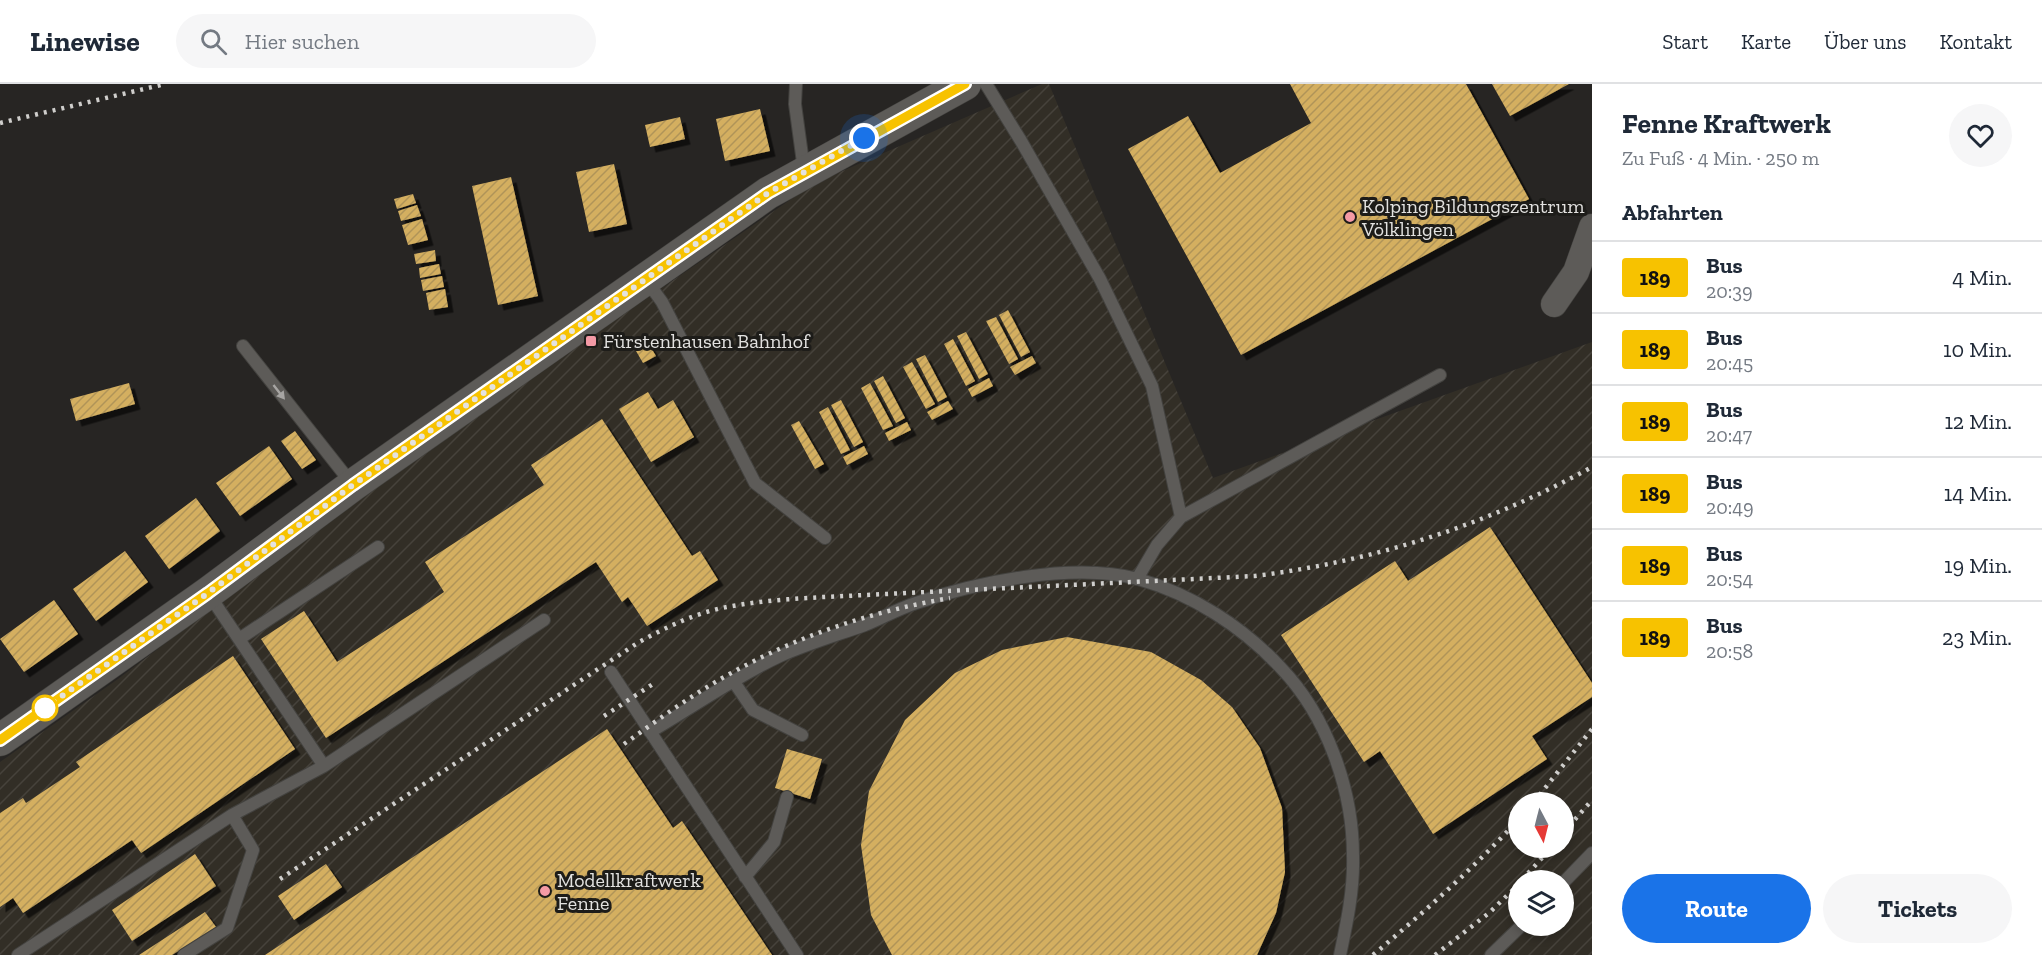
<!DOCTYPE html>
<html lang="de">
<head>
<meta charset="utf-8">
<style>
  body { margin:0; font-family:"Zilla Slab",serif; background:#f6f6f7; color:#1f2937; height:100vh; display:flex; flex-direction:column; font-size:22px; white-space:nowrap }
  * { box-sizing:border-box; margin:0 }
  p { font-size:20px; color:#747a83 }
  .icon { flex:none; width:33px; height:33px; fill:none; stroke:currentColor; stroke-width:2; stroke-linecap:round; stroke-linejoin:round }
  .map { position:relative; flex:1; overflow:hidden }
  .side { display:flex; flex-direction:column; background:#fff; width:450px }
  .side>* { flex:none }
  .badge { padding:0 12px; border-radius:4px; font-size:21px; line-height:39px }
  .needle { width:39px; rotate:173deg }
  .controls { position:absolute; left:1508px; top:708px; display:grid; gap:12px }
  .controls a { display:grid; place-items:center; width:66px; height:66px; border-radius:50%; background:#fff; box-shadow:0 3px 9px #0003; font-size:30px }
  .you { position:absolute; width:30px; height:30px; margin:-15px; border:4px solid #fff; border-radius:50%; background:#1a73e8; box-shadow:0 0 0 9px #1a73e833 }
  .map>.badge { position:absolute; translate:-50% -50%; box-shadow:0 0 0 3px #fff }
  h2 { padding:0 30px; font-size:22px; line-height:54px }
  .round { display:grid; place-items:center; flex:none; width:63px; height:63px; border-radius:32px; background:#f6f6f7 }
  .headline { display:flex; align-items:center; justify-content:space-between; height:102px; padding:0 30px }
  h1 { font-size:28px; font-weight:800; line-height:45px }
  .primary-button { display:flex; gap:12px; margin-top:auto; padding:12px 30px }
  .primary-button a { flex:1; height:69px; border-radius:36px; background:#1a73e8; color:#fff; font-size:24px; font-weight:800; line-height:69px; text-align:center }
  .primary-button a+a { background:#f6f6f7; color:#1f2937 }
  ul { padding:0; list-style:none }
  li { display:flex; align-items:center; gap:18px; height:72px; padding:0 30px; border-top:2px solid #e0e1e3 }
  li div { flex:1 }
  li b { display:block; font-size:22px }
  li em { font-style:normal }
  li .badge { min-width:66px; font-weight:700; text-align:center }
  header { display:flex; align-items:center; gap:36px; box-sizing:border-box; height:84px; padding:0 30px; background:#fff; border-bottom:2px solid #e0e1e3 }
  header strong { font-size:28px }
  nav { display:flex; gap:33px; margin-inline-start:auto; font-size:21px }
  .search { width:420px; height:54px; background:#f6f6f7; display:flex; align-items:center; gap:15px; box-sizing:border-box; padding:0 21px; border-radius:33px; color:#747a83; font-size:22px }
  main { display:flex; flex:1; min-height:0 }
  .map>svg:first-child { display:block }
</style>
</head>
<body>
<header>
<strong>Linewise</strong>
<div class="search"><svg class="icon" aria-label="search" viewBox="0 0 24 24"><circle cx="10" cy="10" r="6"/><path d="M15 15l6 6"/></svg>Hier suchen</div>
<nav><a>Start</a><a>Karte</a><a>Über uns</a><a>Kontakt</a></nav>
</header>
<main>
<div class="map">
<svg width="1592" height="871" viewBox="0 0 1592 871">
  <defs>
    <pattern id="industrial-furrows" width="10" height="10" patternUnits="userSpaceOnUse" patternTransform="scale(1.5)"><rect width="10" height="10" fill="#322e26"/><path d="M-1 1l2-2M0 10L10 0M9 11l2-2" fill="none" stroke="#46423b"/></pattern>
    <pattern id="building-hatch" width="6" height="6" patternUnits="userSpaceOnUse" patternTransform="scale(1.5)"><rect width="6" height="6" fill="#d4af60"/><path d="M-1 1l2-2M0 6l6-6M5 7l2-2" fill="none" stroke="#b09459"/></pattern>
    <filter id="shadow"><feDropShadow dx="5.5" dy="5.5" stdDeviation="0" flood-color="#0009"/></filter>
  </defs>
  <rect width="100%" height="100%" fill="#272523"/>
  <path fill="url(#industrial-furrows)" fill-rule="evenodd" d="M 1042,0 L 1049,0 L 1213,394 L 1592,258 L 1592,871 L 0,871 L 0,678 L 118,595 L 371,404 L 803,107 L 831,92 ZM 1518,718 L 1563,718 L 1563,764 L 1518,764 ZM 1518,796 L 1563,796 L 1563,842 L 1518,842 Z"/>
  <path fill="url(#building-hatch)" filter="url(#shadow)" d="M 1290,0 L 1466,0 L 1529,115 L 1241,271 L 1128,65 L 1188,32 L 1220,89 L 1311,39 Z
    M 1492,0 L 1569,0 L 1510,32 Z
    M 760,25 L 770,67 L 725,77 L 716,35 Z
    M 680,33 L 685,55 L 650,63 L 645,41 Z
    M 614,80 L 627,140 L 589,148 L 576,88 Z
    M 511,93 L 538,212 L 498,221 L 472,102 Z
    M 413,110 L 416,119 L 397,125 L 394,115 Z
    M 417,121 L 421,132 L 401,137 L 398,127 Z
    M 422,135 L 428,156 L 408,161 L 402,141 Z
    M 435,166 L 436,177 L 416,180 L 414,170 Z
    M 439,180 L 441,190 L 420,194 L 419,184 Z
    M 442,192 L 444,203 L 423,207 L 421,196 Z
    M 445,205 L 448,223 L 429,226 L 426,209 Z
    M 1008,226 L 1030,268 L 1021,273 L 999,231 Z
    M 996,233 L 1018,275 L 1009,280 L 986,237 Z
    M 966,248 L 988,290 L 979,295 L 957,252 Z
    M 953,255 L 975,297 L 966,302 L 944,260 Z
    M 648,259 L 656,272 L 643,279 L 636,267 Z
    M 925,271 L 947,313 L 938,318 L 916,275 Z
    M 1032,272 L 1036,279 L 1015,291 L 1010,283 Z
    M 912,278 L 935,320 L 926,325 L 903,283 Z
    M 883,292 L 905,334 L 896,339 L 874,297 Z
    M 989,294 L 993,302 L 972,313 L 968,305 Z
    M 129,299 L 135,320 L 76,337 L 70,315 Z
    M 870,299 L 893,342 L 883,346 L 861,304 Z
    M 648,308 L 658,325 L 673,316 L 694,353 L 651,378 L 619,325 Z
    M 841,316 L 863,358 L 854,363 L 831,321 Z
    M 948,317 L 953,325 L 932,336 L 927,328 Z
    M 828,323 L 850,366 L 841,370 L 819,328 Z
    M 602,335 L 692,472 L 700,467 L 718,496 L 647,542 L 628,513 L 622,518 L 596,478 L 326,654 L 261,555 L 304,527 L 337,578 L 419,525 L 444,508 L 425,478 L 544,401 L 531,381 Z
    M 799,337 L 824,380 L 815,385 L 791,341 Z
    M 907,338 L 911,346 L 889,357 L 885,349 Z
    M 295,347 L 316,376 L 302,385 L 281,357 Z
    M 269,362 L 292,395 L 240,432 L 216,399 Z
    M 864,362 L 868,370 L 847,381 L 843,373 Z
    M 196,414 L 220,447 L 169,485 L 145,452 Z
    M 1490,443 L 1592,599 L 1592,613 L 1532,652 L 1547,675 L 1433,750 L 1380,667 L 1364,678 L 1281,551 L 1395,477 L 1408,497 Z
    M 125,467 L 148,498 L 96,537 L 73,505 Z
    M 54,516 L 78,550 L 24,588 L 0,555 Z
    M 1067,553 L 1151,568 L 1201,596 L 1232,623 L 1260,664 L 1282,724 L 1285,788 L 1276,829 L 1257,871 L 892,871 L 871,831 L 861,761 L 869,707 L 905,636 L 955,589 L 1002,566 Z
    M 233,572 L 295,665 L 141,769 L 132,756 L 23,829 L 13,814 L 0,823 L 0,729 L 23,714 L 26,719 L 80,683 L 76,678 Z
    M 607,645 L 673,744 L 682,737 L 772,871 L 265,871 Z
    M 787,665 L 822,675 L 810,715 L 775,704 Z
    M 195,770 L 216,802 L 132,857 L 112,826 Z
    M 326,780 L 342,803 L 294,836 L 278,812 Z
    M 205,828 L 216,843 L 172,871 L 139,871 Z"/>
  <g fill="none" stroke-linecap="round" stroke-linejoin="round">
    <g stroke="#43423f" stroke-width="14">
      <path id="service" d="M 796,0 L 795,20 L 804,86
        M 986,0 L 1021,57 L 1100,195 L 1152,302 L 1181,433
        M 646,196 L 662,218 L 755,399 L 825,454
        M 243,262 L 352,400
        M 1137,495 L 1157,461 L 1181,433 L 1440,291
        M 208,509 L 324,682
        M 239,555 L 378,463
        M 611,588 L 797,871
        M 734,598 L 753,626 L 802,651
        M 650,648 C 693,623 735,593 780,572 C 807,560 837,551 865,541 C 882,534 898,525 916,519 C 978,498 1073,478 1138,495 C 1192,510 1243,543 1281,584 C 1327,632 1353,706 1353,772 C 1354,805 1347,838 1340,871
        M 745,793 L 774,758 L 787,713
        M 1563,799 L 1592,769
        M 18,871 L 232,731 L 324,682 L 544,536
        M 184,871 L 227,844 L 253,766 L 232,731
        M 1491,871 L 1521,842"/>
    </g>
    <g stroke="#43423f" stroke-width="27">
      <path id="minor" d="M 1554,220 L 1576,188 L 1592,143"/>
    </g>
    <g stroke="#43423f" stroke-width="33">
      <path id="tertiary" d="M 0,656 L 208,509 L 353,401 L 768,109 L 965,0"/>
    </g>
    <use href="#service" stroke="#5d5b58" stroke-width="12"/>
    <use href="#minor" stroke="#5d5b58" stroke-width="26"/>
    <use href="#tertiary" stroke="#5d5b58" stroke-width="32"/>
    <path stroke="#cfcecc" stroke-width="4.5" stroke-dasharray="3 6" stroke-linecap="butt" d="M 0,39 L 165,0
      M 604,632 L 653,600
      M 624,660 C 655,638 686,615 719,596 C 791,554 868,528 950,514
      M 1534,718 L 1592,645
      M 1563,749 L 1592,716
      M 280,795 L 639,558 C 665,544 693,530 722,524 C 755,517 790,515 824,513 L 1255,492 C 1375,477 1486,441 1592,383
      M 1522,796 L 1551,764
      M 1373,871 C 1424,828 1473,785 1518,736
      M 1435,871 L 1489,829 L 1518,801"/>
  </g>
  <defs><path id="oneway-solid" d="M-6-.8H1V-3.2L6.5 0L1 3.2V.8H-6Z" transform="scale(1.5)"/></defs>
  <use fill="#a7a5a3" href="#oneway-solid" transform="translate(279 308) rotate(52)"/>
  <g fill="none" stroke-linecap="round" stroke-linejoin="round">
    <g stroke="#fff" stroke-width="14">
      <path id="line" d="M 0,656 L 208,509 L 353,401 L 768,109 L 965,0"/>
    </g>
    <use href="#line" stroke="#f7c200" stroke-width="9"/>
    <path stroke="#e3e2e0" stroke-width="6" stroke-dasharray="0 10.8" d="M 45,624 L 208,509 L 353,401 L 768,109 L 864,54"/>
  </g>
  <g fill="#f49aa5" stroke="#1d1c19" stroke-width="2">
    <circle cx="1350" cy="133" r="6"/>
    <rect x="585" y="251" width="12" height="12" rx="3"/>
    <circle cx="545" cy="807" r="6"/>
  </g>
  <circle fill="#fff" stroke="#f7c200" stroke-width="3" cx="45" cy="624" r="12"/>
  <g text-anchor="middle" stroke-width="6" stroke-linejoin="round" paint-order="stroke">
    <g font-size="20" fill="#e3e2e0" stroke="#1d1c19" text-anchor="start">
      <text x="1362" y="129">Kolping Bildungszentrum<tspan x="1362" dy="23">Völklingen</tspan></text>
      <text x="603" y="264">Fürstenhausen Bahnhof</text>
      <text x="557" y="803">Modellkraftwerk<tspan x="557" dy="23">Fenne</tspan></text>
    </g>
  </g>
</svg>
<div class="controls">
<a><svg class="needle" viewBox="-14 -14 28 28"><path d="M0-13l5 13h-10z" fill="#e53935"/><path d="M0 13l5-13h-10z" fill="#747a83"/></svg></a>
<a><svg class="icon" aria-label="layers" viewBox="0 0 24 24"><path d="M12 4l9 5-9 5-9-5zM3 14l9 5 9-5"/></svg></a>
</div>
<div class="you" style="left:864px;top:54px"></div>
</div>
<section class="side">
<div class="headline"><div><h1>Fenne Kraftwerk</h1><p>Zu Fuß · 4 Min. · 250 m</p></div><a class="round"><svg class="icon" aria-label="heart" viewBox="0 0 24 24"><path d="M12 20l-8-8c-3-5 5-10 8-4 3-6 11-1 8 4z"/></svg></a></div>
<h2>Abfahrten</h2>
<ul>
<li><span class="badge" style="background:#f7c200;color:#111">189</span><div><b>Bus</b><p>20:39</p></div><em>4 Min.</em></li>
<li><span class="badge" style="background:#f7c200;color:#111">189</span><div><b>Bus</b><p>20:45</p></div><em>10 Min.</em></li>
<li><span class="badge" style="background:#f7c200;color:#111">189</span><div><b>Bus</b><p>20:47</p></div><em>12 Min.</em></li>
<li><span class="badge" style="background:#f7c200;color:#111">189</span><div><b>Bus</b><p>20:49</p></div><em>14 Min.</em></li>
<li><span class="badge" style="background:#f7c200;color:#111">189</span><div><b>Bus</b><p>20:54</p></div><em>19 Min.</em></li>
<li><span class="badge" style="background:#f7c200;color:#111">189</span><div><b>Bus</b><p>20:58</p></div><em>23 Min.</em></li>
</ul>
<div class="primary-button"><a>Route</a><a>Tickets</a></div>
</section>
</main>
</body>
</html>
